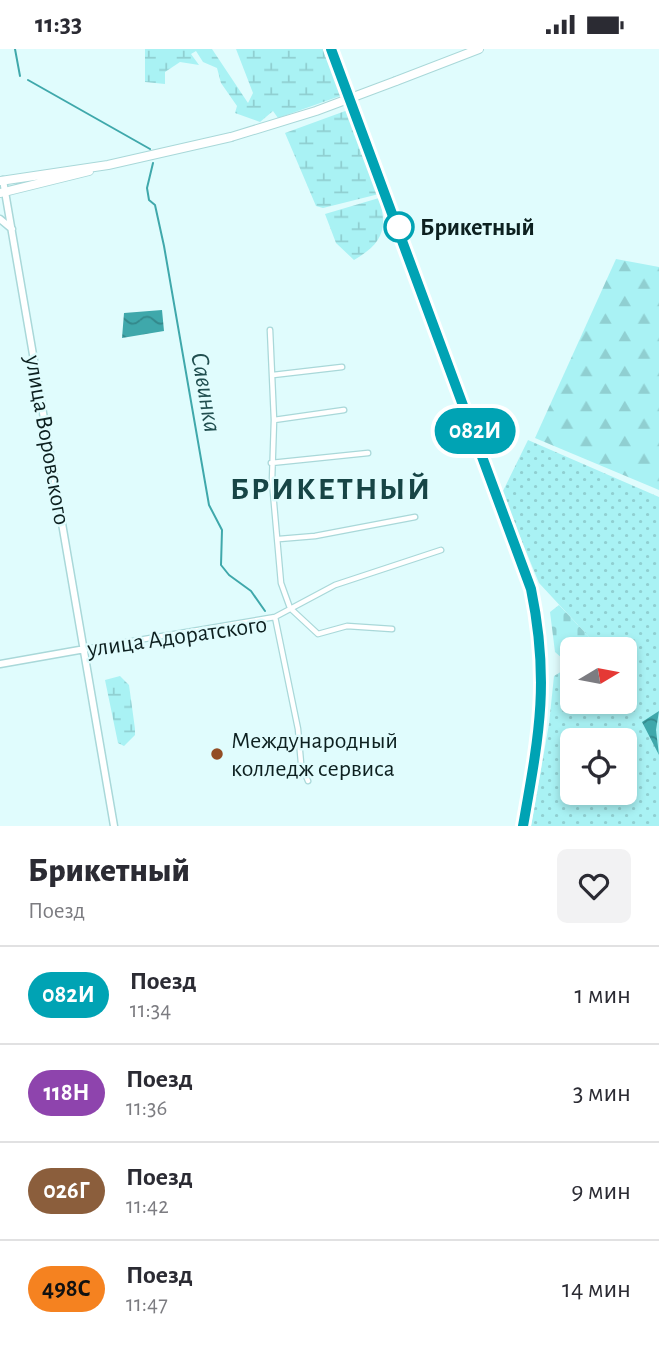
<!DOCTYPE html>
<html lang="ru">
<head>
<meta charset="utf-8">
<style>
  body { margin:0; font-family:"Alegreya Sans",sans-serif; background:#f2f2f3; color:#2b2b33; height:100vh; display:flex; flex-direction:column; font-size:26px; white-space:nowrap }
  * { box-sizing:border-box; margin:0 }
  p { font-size:23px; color:#7c7c81 }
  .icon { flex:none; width:38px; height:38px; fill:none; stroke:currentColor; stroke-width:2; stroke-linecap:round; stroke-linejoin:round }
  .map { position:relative; height:777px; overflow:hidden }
  .side { display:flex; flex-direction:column; background:#fff; flex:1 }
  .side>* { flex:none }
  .badge { padding:0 14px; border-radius:23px; font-size:24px; line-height:46px }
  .needle { width:46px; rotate:80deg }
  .controls { position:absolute; left:560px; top:588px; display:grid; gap:14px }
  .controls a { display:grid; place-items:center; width:77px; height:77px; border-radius:10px; background:#fff; box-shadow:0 4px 10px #0003; font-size:35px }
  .map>.badge { position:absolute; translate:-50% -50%; box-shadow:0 0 0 4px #fff }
  .round { display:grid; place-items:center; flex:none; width:74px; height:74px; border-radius:10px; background:#f2f2f3 }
  .overview { display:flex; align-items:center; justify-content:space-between; height:119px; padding:0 28px }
  h1 { font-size:33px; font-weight:800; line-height:52px }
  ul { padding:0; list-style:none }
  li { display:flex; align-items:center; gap:21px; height:98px; padding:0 28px; border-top:2px solid #e1e1e2 }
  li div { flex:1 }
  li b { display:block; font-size:26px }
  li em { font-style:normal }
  li .badge { min-width:77px; font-weight:700; text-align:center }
  .status { display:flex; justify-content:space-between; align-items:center; height:49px; padding:0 35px; background:#fff; direction:ltr }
  .status svg { height:19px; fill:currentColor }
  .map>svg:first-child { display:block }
</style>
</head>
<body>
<div class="status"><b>11:33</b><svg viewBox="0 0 49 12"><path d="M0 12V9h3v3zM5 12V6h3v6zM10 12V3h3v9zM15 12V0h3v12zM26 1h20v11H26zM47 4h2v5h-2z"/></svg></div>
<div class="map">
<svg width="659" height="777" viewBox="0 0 659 777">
  <defs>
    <pattern id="grass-dots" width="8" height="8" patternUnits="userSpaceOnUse" patternTransform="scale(1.75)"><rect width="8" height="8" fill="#a9f2f4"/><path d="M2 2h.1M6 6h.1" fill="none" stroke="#90cfd1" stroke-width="1.8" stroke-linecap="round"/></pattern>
    <pattern id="forest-firs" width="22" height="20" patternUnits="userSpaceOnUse" patternTransform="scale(1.75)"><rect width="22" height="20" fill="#a9f2f4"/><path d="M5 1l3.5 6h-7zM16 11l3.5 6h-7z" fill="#90cfd1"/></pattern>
    <pattern id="wetland-marsh" width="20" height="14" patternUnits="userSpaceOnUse" patternTransform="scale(1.75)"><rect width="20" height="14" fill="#a9f2f4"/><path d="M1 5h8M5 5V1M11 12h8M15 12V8" fill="none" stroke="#90cfd1"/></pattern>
    <pattern id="cemetery-stones" width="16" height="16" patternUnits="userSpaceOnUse" patternTransform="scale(1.75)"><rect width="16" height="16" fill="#a9f2f4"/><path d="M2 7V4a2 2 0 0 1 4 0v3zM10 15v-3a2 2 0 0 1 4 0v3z" fill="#90cfd1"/></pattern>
    <pattern id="water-waves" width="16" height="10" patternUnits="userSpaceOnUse" patternTransform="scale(1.75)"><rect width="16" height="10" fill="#3fa8ab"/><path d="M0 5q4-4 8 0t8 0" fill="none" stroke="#33888b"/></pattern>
  </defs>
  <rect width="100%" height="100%" fill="#e0fcfd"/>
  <path fill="url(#grass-dots)" fill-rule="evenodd" d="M 528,391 L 659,448 L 659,777 L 531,777 L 549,675 L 554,627 L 572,616 L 572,653 L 625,653 L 625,600 L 585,600 L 592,591 L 539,534 L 502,444 ZM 572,691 L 625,691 L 625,744 L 572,744 Z"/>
  <path fill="url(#forest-firs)" d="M 616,210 L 659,218 L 659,441 L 535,389 Z"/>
  <path fill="url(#wetland-marsh)" d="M 145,0 L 212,0 L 248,54 L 253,44 L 236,0 L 326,0 L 343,46 L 278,69 L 273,62 L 260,73 L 235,64 L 237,57 L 221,34 L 217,19 L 203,13 L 196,2 L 191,5 L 199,16 L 180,13 L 165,23 L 165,35 L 145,33 Z
    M 348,61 L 379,145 L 323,159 L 316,157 L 285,84 Z
    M 379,149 C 388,180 383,194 354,211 L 336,194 L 325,165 Z
    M 120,627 L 129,636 L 135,680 L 135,686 L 124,697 L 118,694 L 105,631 Z"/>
  <path fill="url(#cemetery-stones)" d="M 559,556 L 593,592 L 585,600 L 572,600 L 571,617 L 555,603 L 550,563 Z"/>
  <path fill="url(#water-waves)" d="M 162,261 L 164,282 L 122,289 L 124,264 Z
    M 659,662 L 656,681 L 659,706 L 642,673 Z"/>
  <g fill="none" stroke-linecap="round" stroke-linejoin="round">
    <path stroke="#3fa8ab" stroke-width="2" d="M 15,0 L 20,27
      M 28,31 L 150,100
      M 153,114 L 147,139 L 149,151 L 155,156 L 164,197 L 209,456 L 222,481 L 221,516 L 229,526 L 251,542 L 265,562"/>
    <g stroke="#a9d8d9" stroke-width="7">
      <path id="street" d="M 270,281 L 274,371 L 272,432 L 281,534 L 290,559 L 318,585 L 347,577 L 392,580
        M 273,326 L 342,318
        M 274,371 L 344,361
        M 271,414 L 368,404
        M 279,490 L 315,487 L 415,468
        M 275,568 L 298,680 L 301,714 L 308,732
        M 85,600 L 275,568 L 335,536 L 441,501"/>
    </g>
    <g stroke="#a9d8d9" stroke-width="9">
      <path id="secondary" d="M 3,131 L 114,777
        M 0,170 L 12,180
        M 0,615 L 85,600"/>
    </g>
    <g stroke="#a9d8d9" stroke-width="10">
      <path id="primary" d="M 396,32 L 479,0
        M 0,132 L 108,116 L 231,88
        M 0,144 L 89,122"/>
    </g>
    <use href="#street" stroke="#fff" stroke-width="4.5"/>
    <use href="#secondary" stroke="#fff" stroke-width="6"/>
    <use href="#primary" stroke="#fff" stroke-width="8"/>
    <path stroke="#698081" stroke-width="2" stroke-dasharray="10 5" stroke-linecap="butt" d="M 335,0 L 534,540 C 553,620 542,697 527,777"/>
    <g stroke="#a9d8d9" stroke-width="10" stroke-linecap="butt">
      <path id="primary-bridge" d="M 231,88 L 316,62 L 396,32"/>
    </g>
    <use href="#primary-bridge" stroke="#fff" stroke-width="8"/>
  </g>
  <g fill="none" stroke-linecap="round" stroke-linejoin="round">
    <g stroke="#fff" stroke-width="16">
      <path id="line" d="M 331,0 L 531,540 C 550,632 539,687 523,777"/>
    </g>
    <use href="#line" stroke="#00a3b4" stroke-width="10"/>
  </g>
  <circle fill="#fff" stroke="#00a3b4" stroke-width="3.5" cx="399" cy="178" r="14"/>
  <circle fill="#924d24" stroke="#e0fcfd" stroke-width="2.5" cx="217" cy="705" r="7"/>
  <g text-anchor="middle" stroke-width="5" stroke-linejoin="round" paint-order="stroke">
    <g font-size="24" font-weight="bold" fill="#0d2020" stroke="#e0fcfd" text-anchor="start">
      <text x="420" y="186">Брикетный</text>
    </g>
    <g font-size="24" fill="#0d2020" stroke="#e0fcfd">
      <text transform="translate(48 391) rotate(80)" y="8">улица Воровского</text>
      <text transform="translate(177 587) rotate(-8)" y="8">улица Адоратского</text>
    </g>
    <g font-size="24" fill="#0d2020" stroke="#e0fcfd" text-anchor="start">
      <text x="231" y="699">Международный<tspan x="231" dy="28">колледж сервиса</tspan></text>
    </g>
    <g font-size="26" font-style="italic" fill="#214f50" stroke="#e0fcfd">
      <text transform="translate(207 343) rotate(80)" y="9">Савинка</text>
    </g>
    <g font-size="32" font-weight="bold" letter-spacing="2" fill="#174546" stroke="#e0fcfd">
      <text x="331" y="450">БРИКЕТНЫЙ</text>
    </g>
  </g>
</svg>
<div class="controls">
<a><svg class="needle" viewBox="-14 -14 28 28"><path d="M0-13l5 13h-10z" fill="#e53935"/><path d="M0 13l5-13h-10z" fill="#7c7c81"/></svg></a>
<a><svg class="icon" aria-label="locate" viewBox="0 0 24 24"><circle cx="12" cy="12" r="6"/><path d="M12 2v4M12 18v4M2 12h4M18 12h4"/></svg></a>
</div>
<b class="badge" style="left:475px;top:382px;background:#00a3b4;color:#fff">082И</b>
</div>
<section class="side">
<div class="overview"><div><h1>Брикетный</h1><p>Поезд</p></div><a class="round"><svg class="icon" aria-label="heart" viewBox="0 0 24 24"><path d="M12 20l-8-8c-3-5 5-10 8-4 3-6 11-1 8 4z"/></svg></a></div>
<ul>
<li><span class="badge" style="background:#00a3b4;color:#fff">082И</span><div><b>Поезд</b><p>11:34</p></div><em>1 мин</em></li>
<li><span class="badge" style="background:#8e44ad;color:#fff">118Н</span><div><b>Поезд</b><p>11:36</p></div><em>3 мин</em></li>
<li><span class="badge" style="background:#8b5e3c;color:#fff">026Г</span><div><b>Поезд</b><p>11:42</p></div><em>9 мин</em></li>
<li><span class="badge" style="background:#f58220;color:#111">498С</span><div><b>Поезд</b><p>11:47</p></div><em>14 мин</em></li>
</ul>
</section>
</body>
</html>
